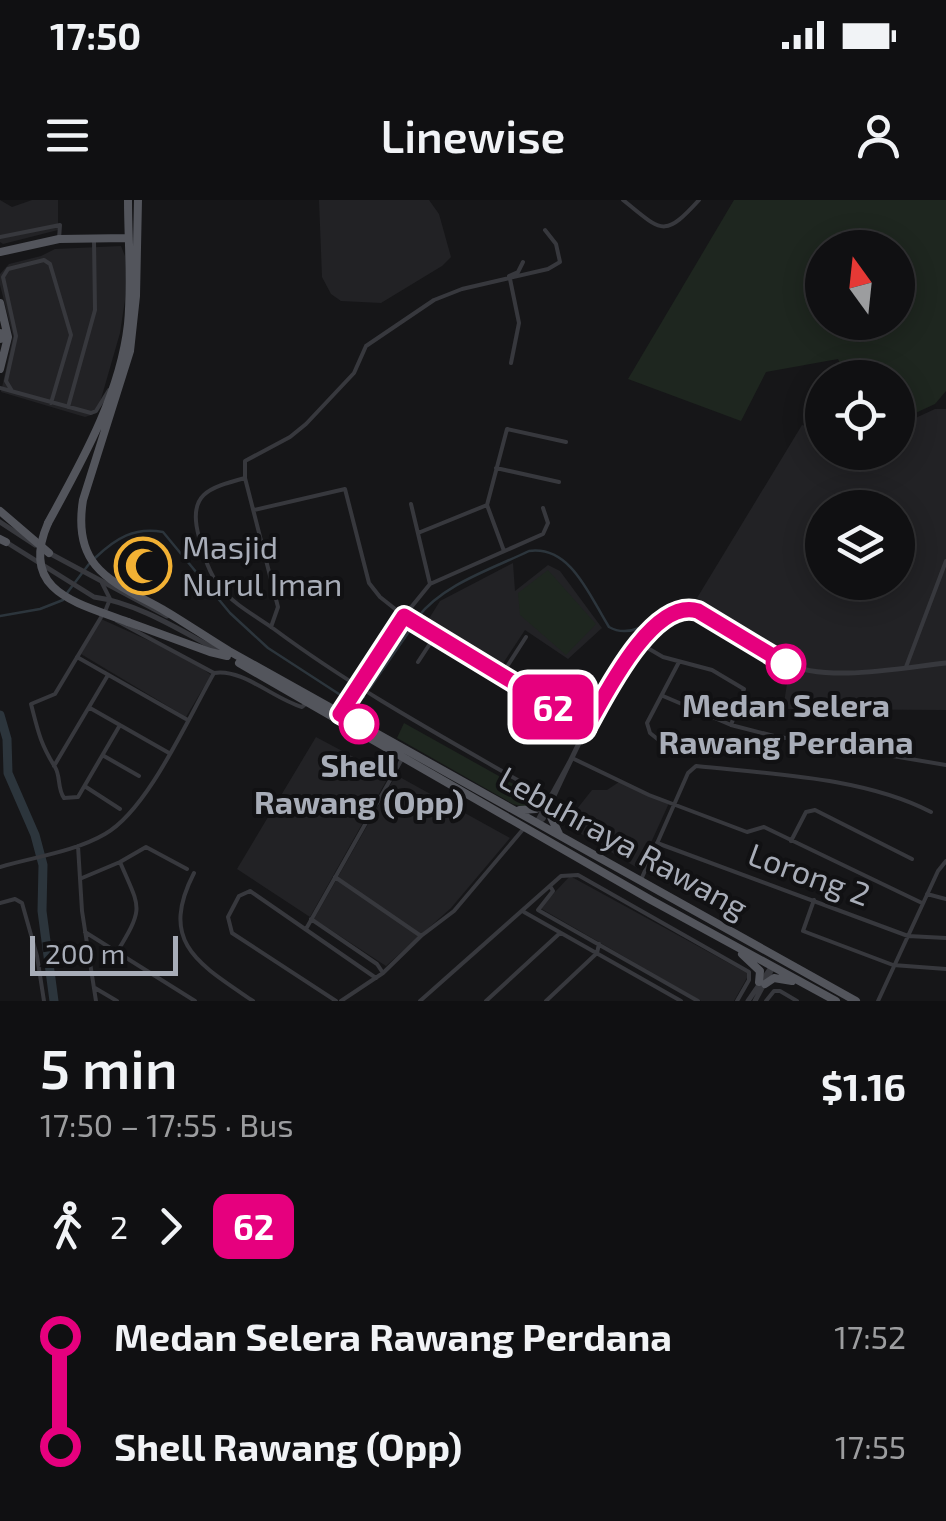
<!DOCTYPE html>
<html lang="en">
<head>
<meta charset="utf-8">
<style>
  body { margin:0; font-family:"Exo 2",sans-serif; background:#19191b; color:#f1f3f6; height:100vh; display:flex; flex-direction:column; font-size:38px; white-space:nowrap }
  * { box-sizing:border-box; margin:0 }
  p { font-size:32px; color:#9c9d9f }
  .icon { flex:none; width:55px; height:55px; fill:none; stroke:currentColor; stroke-width:2; stroke-linecap:round; stroke-linejoin:round }
  .map { position:relative; height:801px; overflow:hidden }
  .sheet { display:flex; flex-direction:column; background:#101012; flex:1 }
  .sheet>* { flex:none }
  .badge { padding:0 20px; border-radius:15px; font-size:35px; line-height:65px }
  .needle { width:65px; rotate:345deg }
  .buttons { position:absolute; left:805px; top:30px; display:grid; gap:20px }
  .buttons a { display:grid; place-items:center; width:110px; height:110px; border-radius:50%; background:#101012; box-shadow:0 5px 25px #0003,0 0 0 2px #303032; font-size:50px }
  .scale { position:absolute; left:30px; bottom:25px; width:148px; box-sizing:border-box; padding-left:10px; border:5px solid #a8adb8; border-top:0; font-size:28px; line-height:35px; white-space:nowrap; color:#a8adb8; -webkit-text-stroke:8px #111113; paint-order:stroke }
  .map>.badge { position:absolute; translate:-50% -50%; box-shadow:0 0 0 5px #fff }
  .legs { display:flex; align-items:center; gap:15px; height:110px; padding:0 40px; font-size:32px }
  .legs p { margin-inline-start:auto }
  .headline { display:flex; align-items:center; justify-content:space-between; height:170px; padding:0 40px }
  h1 { font-size:55px; font-weight:600; line-height:75px }
  ul { padding:0 40px; list-style:none }
  li { display:flex; align-items:center; gap:35px; height:110px; font-size:38px }
  li i { display:grid; place-items:center; width:15px; height:100%; margin:0 12px; background:currentColor }
  li i::after { content:''; width:25px; height:25px; margin:-12px; border:8px solid; border-radius:50%; background:#101012 }
  li p { margin-inline-start:auto }
  li:first-child i { background:linear-gradient(#0000 50%,currentColor 0) }
  li:last-child i { background:linear-gradient(currentColor 50%,#0000 0) }
  .status { display:flex; justify-content:space-between; align-items:center; height:70px; padding:0 50px; background:#101012; direction:ltr }
  .status svg { height:28px; fill:currentColor }
  header { display:flex; justify-content:space-between; align-items:center; height:130px; padding:0 40px; background:#101012; font-size:45px; font-weight:600 }
  .map>svg:first-child { display:block }
</style>
</head>
<body>
<div class="status"><b>17:50</b><svg viewBox="0 0 49 12"><path d="M0 12V9h3v3zM5 12V6h3v6zM10 12V3h3v9zM15 12V0h3v12zM26 1h20v11H26zM47 4h2v5h-2z"/></svg></div>
<header><svg class="icon" aria-label="menu" viewBox="0 0 24 24"><path d="M4 6h16M4 12h16M4 18h16"/></svg>Linewise<svg class="icon" aria-label="person" viewBox="0 0 24 24"><circle cx="12" cy="8" r="4"/><path d="M4 21q1-7 8-7t8 7"/></svg></header>
<div class="map">
<svg width="946" height="801" viewBox="0 0 946 801">
  <rect width="100%" height="100%" fill="#161618"/>
  <path fill="#222225" fill-rule="evenodd" d="M 0,0 L 12,7 L 32,0 L 58,0 L 58,30 L 3,44 L 0,42 Z
    M 319,0 L 429,0 L 439,14 L 451,57 L 442,66 L 381,103 L 341,101 L 331,94 L 322,77 Z
    M 121,46 L 125,56 L 125,100 L 120,133 L 97,213 L 85,217 L 1,192 L 13,136 L 0,85 L 0,74 L 9,64 L 41,56 L 55,49 Z
    M 935,209 L 946,209 L 946,510 L 783,509 L 791,459 L 697,398 L 802,225 L 822,229 L 822,252 L 898,252 L 898,226 ZM 822,308 L 898,308 L 898,382 L 822,382 Z
    M 513,363 L 515,391 L 548,365 L 560,371 L 602,428 L 568,459 L 525,430 L 498,471 L 425,425 L 440,401 Z
    M 101,419 L 190,459 L 211,475 L 186,517 L 81,454 Z
    M 316,537 L 389,576 L 310,717 L 237,669 Z
    M 396,575 L 510,638 L 451,708 L 386,766 L 314,719 Z
    M 619,582 L 669,603 L 639,669 L 565,624 L 592,590 L 607,590 Z
    M 570,676 L 747,773 L 748,776 L 734,801 L 701,801 L 540,708 Z"/>
  <path fill="#1e261f" fill-rule="evenodd" d="M 734,0 L 946,0 L 946,191 L 935,204 L 898,221 L 898,178 L 846,177 L 838,159 L 766,172 L 741,221 L 628,179 ZM 822,48 L 898,48 L 898,122 L 822,122 Z
    M 548,370 L 596,424 L 566,455 L 520,415 L 518,393 Z
    M 404,523 L 540,599 L 537,605 L 524,607 L 513,604 L 397,538 Z"/>
  <g fill="none" stroke-linecap="round" stroke-linejoin="round">
    <path stroke="#2c353c" stroke-width="2.5" d="M 95,358 C 116,338 134,327 163,332 L 230,413 L 268,448 L 342,496
      M 67,393 L 89,364
      M 0,416 L 40,409 L 63,400
      M 417,418 C 443,384 492,369 529,351 C 571,345 590,397 609,427 C 633,441 660,416 681,403
      M 370,488 L 412,427
      M 351,502 L 364,497"/>
    <path stroke="#2c353c" stroke-width="9" d="M 0,515 L 7,539 L 8,573 L 35,635 L 43,665 L 42,711 L 54,801"/>
    <path stroke="#37383d" stroke-width="4" d="M 623,0 C 661,30 663,40 699,0
      M 0,37 L 60,25 L 59,39
      M 509,76 L 518,72 L 523,62
      M 510,79 L 519,123 L 511,163
      M 0,188 L 91,213 L 96,211 L 109,190
      M 12,191 L 6,181 L 16,136 L 3,77 L 8,69 L 44,60 L 50,64 L 71,135 L 51,203
      M 68,207 L 95,110 L 94,40
      M 496,268 L 559,282
      M 245,278 C 208,288 187,294 199,337 C 204,355 208,372 220,387 C 234,405 256,416 274,429 C 360,493 456,544 549,598
      M 411,304 L 430,384
      M 487,305 L 507,229 L 566,242
      M 254,310 L 345,289 L 369,383 L 380,397 L 404,416 L 587,527
      M 418,333 L 487,305 L 504,351
      M 102,383 L 110,399 L 106,409 L 55,494 L 31,504 C 38,531 40,543 55,567 C 61,577 57,588 64,598 L 78,597 L 120,525
      M 117,421 L 214,473
      M 271,427 L 278,407 L 245,278 L 245,261 L 290,237 L 306,224 L 354,173 L 366,146 L 434,100 L 462,89 L 548,69 L 560,62 L 556,44 L 545,30
      M 639,443 L 663,457 L 712,470 L 744,489 L 731,525
      M 77,457 L 186,519
      M 418,462 L 435,436
      M 906,467 L 946,361
      M 214,473 C 242,468 274,499 302,507 L 308,502
      M 501,476 L 526,437
      M 663,496 L 731,525 L 774,536 L 946,565
      M 90,508 L 169,553
      M 340,514 L 404,416 L 430,384 L 543,334 L 548,323 L 543,308
      M 677,542 L 665,545 L 650,533 L 647,523 L 679,462
      M 104,556 L 139,576
      M 572,558 L 649,595 L 747,632 L 764,627 L 922,703
      M 54,566 L 108,475
      M 86,587 L 120,609
      M 791,641 L 806,612 L 815,610 L 912,659
      M 657,643 L 908,736 L 946,738
      M 78,646 L 82,711 L 96,801
      M 0,667 C 34,657 74,652 105,634 C 148,610 188,518 214,473
      M 194,673 C 158,743 199,764 253,801
      M 335,677 L 421,736
      M 82,678 L 120,662 L 146,647 L 187,669
      M 640,682 L 688,573 L 696,566 C 770,574 864,577 931,612
      M 550,686 L 553,691 L 538,710 L 698,801
      M 927,694 L 946,699
      M 814,700 L 803,731 L 893,765 L 946,769
      M 0,703 L 15,699 L 22,703 L 37,756 L 44,801
      M 524,712 L 681,801
      M 311,719 L 377,764 L 383,773
      M 306,729 L 402,559
      M 85,732 L 195,801
      M 117,752 C 145,706 140,709 120,662
      M 95,788 L 117,801
      M 336,801 L 232,733 L 228,717 L 239,696 L 250,691 L 376,778
      M 341,801 L 383,773 L 421,736 L 454,711 L 525,627
      M 420,801 L 561,676 L 578,675 L 749,772 L 749,780 L 737,801
      M 486,801 L 560,733
      M 546,801 L 597,753 L 599,744
      M 766,801 L 774,791 L 780,791 L 797,801
      M 878,801 L 938,671 L 946,661"/>
    <path stroke="#37383d" stroke-width="5" d="M 0,322 L 35,345
      M 6,342 L 94,397 C 138,403 181,431 221,452
      M 49,353 L 167,416
      M 538,620 L 572,558
      M 537,623 L 543,619 C 564,577 639,392 698,411 C 726,428 754,449 784,463 C 828,483 899,468 946,463
      M 748,801 L 772,766
      M 755,801 L 772,769"/>
    <path stroke="#53555c" stroke-width="8" d="M 138,0 L 136,96 L 130,151 L 83,300 C 72,368 111,381 162,409 C 184,422 206,437 229,451 L 856,801
      M 0,52 L 59,39 L 128,38
      M 0,103 L 8,137 L 0,169
      M 0,133 L 0,139
      M 0,311 L 49,353
      M 48,323 C 82,261 120,195 128,124 C 132,83 128,41 128,0
      M 0,339 L 6,342
      M 128,422 L 210,452 L 227,456
      M 239,463 L 651,700 L 836,801
      M 552,600 L 551,617 L 559,634
      M 520,610 L 536,609 L 545,604
      M 742,754 L 760,771 L 759,782
      M 765,784 L 774,778 L 792,781"/>
    <path stroke="#53555c" stroke-width="8" d="M 48,323 C 18,392 78,403 128,422"/>
  </g>
  <g fill="none" stroke-linecap="round" stroke-linejoin="round">
    <g stroke="#fff" stroke-width="22">
      <path id="line-1" d="M 359,524 L 340,514 L 404,416 L 587,527 C 605,495 653,397 698,411 L 786,464"/>
    </g>
    <use href="#line-1" stroke="#e6007e" stroke-width="15"/>
  </g>
  <defs>
    <g id="mosque-ring" transform="scale(2.875)"><circle r="9.5" fill="#111113" stroke="#f2b134" stroke-width="1.5"/><path d="M3.5-4.9A6 6 0 1 0 3.5 4.9A5 5 0 1 1 3.5-4.9Z" fill="#f2b134"/></g>
  </defs>
  <g fill-rule="evenodd">
    <use href="#mosque-ring" x="143" y="366"/>
  </g>
  <g fill="#fff" stroke="#e6007e" stroke-width="5">
    <circle cx="786" cy="464" r="18"/>
    <circle cx="359" cy="524" r="18"/>
  </g>
  <g text-anchor="middle" stroke-width="8" stroke-linejoin="round" paint-order="stroke">
    <g font-size="32" fill="#a8adb8" stroke="#111113" text-anchor="start">
      <text x="182" y="359">Masjid<tspan x="182" dy="37">Nurul Iman</tspan></text>
    </g>
    <g font-size="32" font-weight="bold" fill="#a8adb8" stroke="#111113">
      <text x="786" y="517">Medan Selera<tspan x="786" dy="37">Rawang Perdana</tspan></text>
      <text x="359" y="577">Shell<tspan x="359" dy="37">Rawang (Opp)</tspan></text>
    </g>
    <g font-size="32" fill="#a8adb8" stroke="#111113">
      <text transform="translate(623 643) rotate(29)" y="11">Lebuhraya Rawang</text>
      <text transform="translate(809 675) rotate(20)" y="11">Lorong 2</text>
    </g>
  </g>
</svg>
<div class="buttons">
<a><svg class="needle" viewBox="-14 -14 28 28"><path d="M0-13l5 13h-10z" fill="#e53935"/><path d="M0 13l5-13h-10z" fill="#9c9d9f"/></svg></a>
<a><svg class="icon" aria-label="locate" viewBox="0 0 24 24"><circle cx="12" cy="12" r="6"/><path d="M12 2v4M12 18v4M2 12h4M18 12h4"/></svg></a>
<a><svg class="icon" aria-label="layers" viewBox="0 0 24 24"><path d="M12 4l9 5-9 5-9-5zM3 14l9 5 9-5"/></svg></a>
</div>
<div class="scale">200 m</div>
<b class="badge" style="left:553px;top:507px;background:#e6007e;color:#fff">62</b>
</div>
<section class="sheet">
<div class="headline"><div><h1>5 min</h1><p>17:50 – 17:55 · Bus</p></div><b>$1.16</b></div>
<div class="legs"><svg class="icon" aria-label="walk" viewBox="0 0 24 24"><circle cx="13" cy="4" r="2"/><path d="M13 8l-2 6 4 7M11 14l-3 7M7 12l3-4h3l4 4"/></svg>2<svg class="icon" aria-label="forward" viewBox="0 0 24 24"><path d="M9 5l7 7-7 7"/></svg><b class="badge" style="background:#e6007e;color:#fff">62</b></div>
<ul>
<li><i style="color:#e6007e"></i><b>Medan Selera Rawang Perdana</b><p>17:52</p></li>
<li><i style="color:#e6007e"></i><b>Shell Rawang (Opp)</b><p>17:55</p></li>
</ul>
</section>
</body>
</html>
